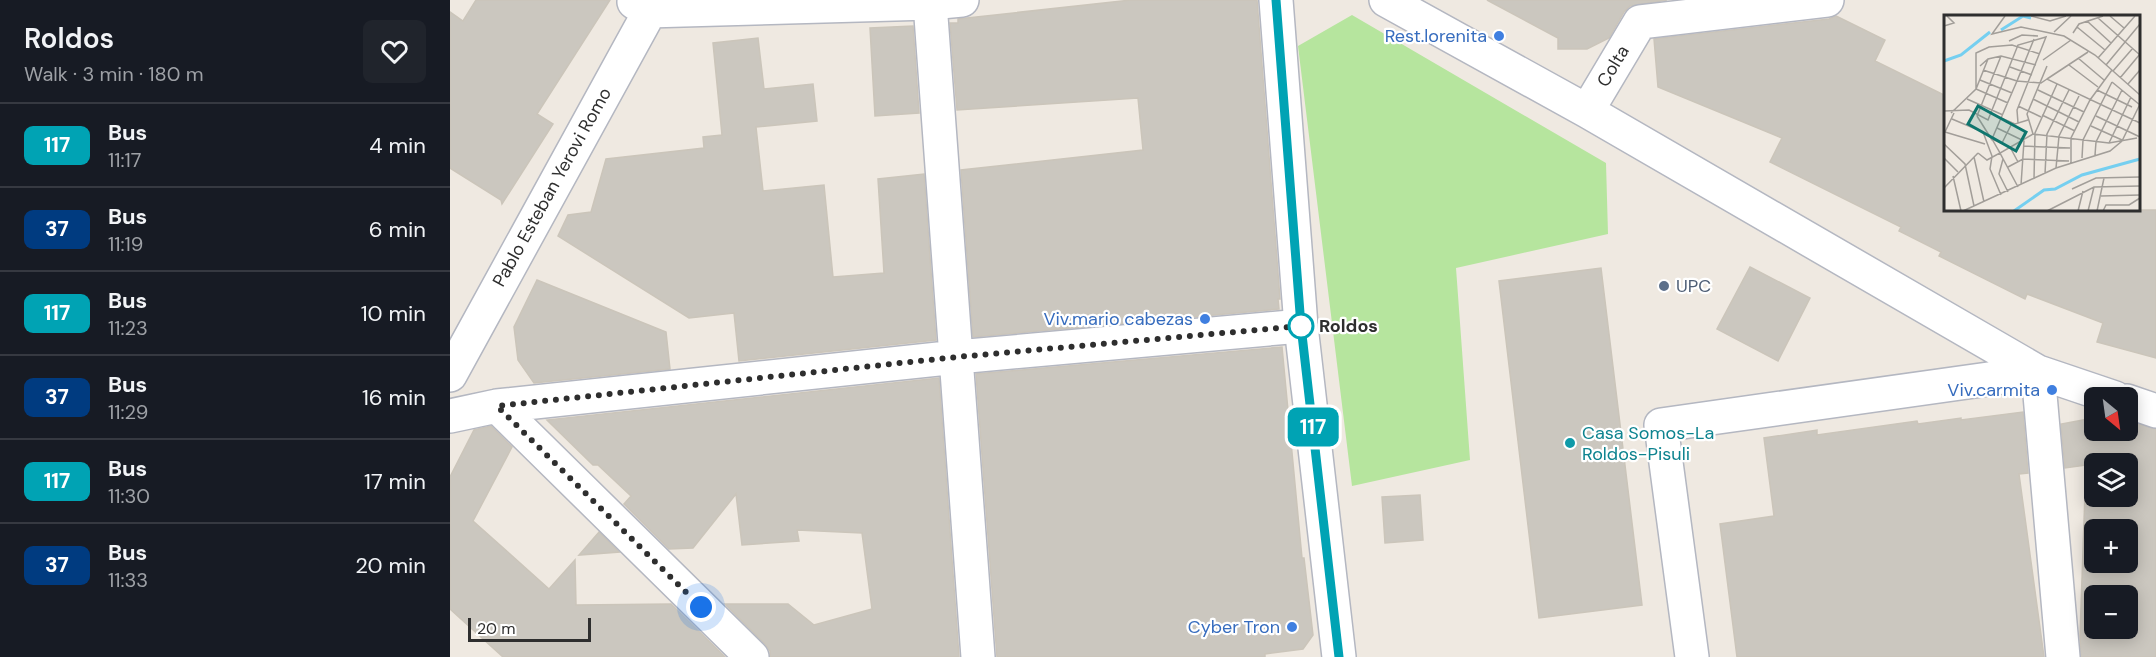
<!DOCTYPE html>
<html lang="en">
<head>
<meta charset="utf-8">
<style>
  body { margin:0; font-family:"DM Sans",sans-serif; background:#20242c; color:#f1f3f6; height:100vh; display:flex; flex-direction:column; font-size:22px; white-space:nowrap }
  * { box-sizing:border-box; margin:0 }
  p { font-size:20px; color:#9ea1a6 }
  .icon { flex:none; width:33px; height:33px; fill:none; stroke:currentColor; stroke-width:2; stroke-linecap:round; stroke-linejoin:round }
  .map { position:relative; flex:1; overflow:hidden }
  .sheet { display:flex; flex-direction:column; background:#171b24; width:450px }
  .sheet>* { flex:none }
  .badge { padding:0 12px; border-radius:9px; font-size:21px; line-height:39px }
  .needle { width:39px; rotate:151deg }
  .fabs { position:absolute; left:1634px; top:387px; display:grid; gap:12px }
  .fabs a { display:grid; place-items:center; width:54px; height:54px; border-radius:9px; background:#171b24; box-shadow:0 3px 15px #0003; font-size:30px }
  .scale { position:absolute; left:18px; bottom:15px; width:123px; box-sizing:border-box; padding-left:6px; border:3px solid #2e2e2e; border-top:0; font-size:16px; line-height:21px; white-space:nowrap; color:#2e2e2e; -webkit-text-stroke:4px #fff; paint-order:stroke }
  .you { position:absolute; width:30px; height:30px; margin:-15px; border:4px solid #fff; border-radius:50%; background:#1a73e8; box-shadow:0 0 0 9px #1a73e833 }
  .map>.badge { position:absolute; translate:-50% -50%; box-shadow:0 0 0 3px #fff }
  .round { display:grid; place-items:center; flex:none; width:63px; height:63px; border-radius:9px; background:#20242c }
  .head { display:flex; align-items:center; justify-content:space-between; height:102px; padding:0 24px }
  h1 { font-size:28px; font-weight:600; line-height:45px }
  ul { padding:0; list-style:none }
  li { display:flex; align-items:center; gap:18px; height:84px; padding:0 24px; border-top:2px solid #363941 }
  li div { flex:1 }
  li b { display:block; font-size:22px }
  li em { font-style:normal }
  li .badge { min-width:66px; font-weight:700; text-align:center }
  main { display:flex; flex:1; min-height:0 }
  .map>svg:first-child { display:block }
</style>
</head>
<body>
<main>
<section class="sheet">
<div class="head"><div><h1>Roldos</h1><p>Walk · 3 min · 180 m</p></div><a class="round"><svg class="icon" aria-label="heart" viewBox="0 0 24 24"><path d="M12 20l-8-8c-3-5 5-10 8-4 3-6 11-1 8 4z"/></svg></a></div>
<ul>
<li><span class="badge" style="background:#00a3b4;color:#fff">117</span><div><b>Bus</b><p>11:17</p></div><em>4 min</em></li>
<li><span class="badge" style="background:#003b80;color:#fff">37</span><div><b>Bus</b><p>11:19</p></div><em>6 min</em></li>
<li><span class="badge" style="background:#00a3b4;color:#fff">117</span><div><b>Bus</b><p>11:23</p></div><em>10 min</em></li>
<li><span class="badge" style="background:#003b80;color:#fff">37</span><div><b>Bus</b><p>11:29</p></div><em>16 min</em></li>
<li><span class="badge" style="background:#00a3b4;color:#fff">117</span><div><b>Bus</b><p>11:30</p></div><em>17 min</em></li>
<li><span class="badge" style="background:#003b80;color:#fff">37</span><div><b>Bus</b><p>11:33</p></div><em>20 min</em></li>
</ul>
</section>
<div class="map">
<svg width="1706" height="657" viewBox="0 0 1706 657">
  <rect width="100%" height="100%" fill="#efe9e1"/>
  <path fill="#b6e59e" d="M 902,15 L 1156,163 L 1158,234 L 1006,268 L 1020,460 L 902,486 L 848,46 Z"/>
  <path fill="#cbc7bf" stroke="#cbc5ba" stroke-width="1.5" fill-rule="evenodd" d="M 26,0 L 160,0 L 87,114 L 103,124 L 52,204 L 51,200 L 0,168 L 0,12 L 13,21 Z
    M 681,0 L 807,0 L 830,299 L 828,299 L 829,309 L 523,337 L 511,170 L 693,150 L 688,98 L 507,110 L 500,23 L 508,23 L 508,19 L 517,18 Z
    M 1037,0 L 1217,0 L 1180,6 L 1174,12 L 1159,38 L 1137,49 L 1108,49 L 1108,38 Z
    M 1386,16 L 1435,40 L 1425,61 L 1496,96 L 1496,210 L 1706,210 L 1706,358 L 1647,342 L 1653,323 L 1577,294 L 1575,299 L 1489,256 L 1491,252 L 1449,231 L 1451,227 L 1320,162 L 1332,138 L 1208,87 L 1204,39 L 1379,19 Z
    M 463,26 L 469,113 L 425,116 L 420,28 Z
    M 308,38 L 314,89 L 363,84 L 367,121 L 306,127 L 313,191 L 374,185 L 383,277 L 434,273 L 428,179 L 474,174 L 486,340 L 289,361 L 284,313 L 239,318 L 108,236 L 118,215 L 141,212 L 156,159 L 254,148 L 253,137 L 272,135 L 263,43 Z
    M 1300,267 L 1360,298 L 1328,361 L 1267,329 Z
    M 1151,268 L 1192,605 L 1089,618 L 1049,281 Z
    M 87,280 L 216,332 L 220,369 L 84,383 L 68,360 L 64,327 Z
    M 832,347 L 852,558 L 854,558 L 863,635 L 853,649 L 815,654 L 815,657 L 547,657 L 526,374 Z
    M 489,378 L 509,657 L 320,657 L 320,651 L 315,644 L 275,604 L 338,604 L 364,625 L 422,609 L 412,533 L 347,530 L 349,541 L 292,545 L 286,494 L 243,548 L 219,549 L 174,504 L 181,496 L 148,465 L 143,465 L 97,420 Z
    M 1573,412 L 1578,473 L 1569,474 L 1594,657 L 1287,657 L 1270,524 L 1324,516 L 1314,438 L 1367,430 L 1367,435 L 1467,421 L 1468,424 L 1511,418 L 1511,420 Z
    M 1644,418 L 1644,430 L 1677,430 L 1677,421 L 1706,429 L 1706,657 L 1631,657 L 1630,636 L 1636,465 L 1615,468 L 1611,424 ZM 1644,464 L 1677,464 L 1677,496 L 1644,496 ZM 1644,530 L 1677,530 L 1677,562 L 1644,562 ZM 1644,596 L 1677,596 L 1677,628 L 1644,628 Z
    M 41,426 L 62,447 L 23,521 L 99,589 L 125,560 L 126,605 L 221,604 L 275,657 L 53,657 L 0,609 L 0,477 L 24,430 Z
    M 970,495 L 973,540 L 935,543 L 932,497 Z
    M 149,532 L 169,552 L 129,555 Z"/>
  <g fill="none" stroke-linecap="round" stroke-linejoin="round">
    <g stroke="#b4b7c1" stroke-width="36">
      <path id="street" d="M 936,0 L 1137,111 L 1588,372 L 1665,398
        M 184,2 L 198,11 L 480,3 L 512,0
        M 480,3 L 528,657
        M 1190,22 L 1377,0
        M 1137,111 L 1190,22
        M 1588,372 L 1613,657
        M 0,375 L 206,0
        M 1677,401 L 1706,411
        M 47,406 L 302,657
        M 0,416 L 47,406 L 507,357 L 851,326
        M 1242,657 L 1211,425 L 1588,372"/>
    </g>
    <g stroke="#b4b7c1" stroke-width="36">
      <path id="secondary" d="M 826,0 L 851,326 L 889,657"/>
    </g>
    <use href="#street" stroke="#fff" stroke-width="33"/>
    <use href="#secondary" stroke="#fff" stroke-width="33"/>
  </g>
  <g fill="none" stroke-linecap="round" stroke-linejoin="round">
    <g stroke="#fff" stroke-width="14">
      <path id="line" d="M 826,0 L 851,326 L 889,657"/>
    </g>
    <use href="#line" stroke="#00a3b4" stroke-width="9"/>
    <path stroke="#2e2e2e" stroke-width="6" stroke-dasharray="0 10.8" d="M 251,607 L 47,406 L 507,357 L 851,326"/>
  </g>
  <g fill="#3f7fe0" stroke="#fff" stroke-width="2">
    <circle cx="1049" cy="36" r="6"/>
    <circle cx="755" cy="319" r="6"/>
    <circle cx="1602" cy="390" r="6"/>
    <circle cx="842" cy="627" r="6"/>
  </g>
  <circle fill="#5c6f8a" stroke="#fff" stroke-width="2" cx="1214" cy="286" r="6"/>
  <circle fill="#fff" stroke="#00a3b4" stroke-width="3" cx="851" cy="326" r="12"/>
  <circle fill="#0f9aa8" stroke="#fff" stroke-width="2" cx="1120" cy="443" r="6"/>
  <g text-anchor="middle" stroke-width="4.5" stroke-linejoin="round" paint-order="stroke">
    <g font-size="18" fill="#366cbe" stroke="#fff" text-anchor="end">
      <text x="1037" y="42">Rest.lorenita</text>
      <text x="743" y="325">Viv.mario cabezas</text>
      <text x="1590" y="396">Viv.carmita</text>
      <text x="830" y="633">Cyber Tron</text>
    </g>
    <g font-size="18" fill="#2e2e2e" stroke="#fff">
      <text transform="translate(1163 66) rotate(-59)" y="6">Colta</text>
      <text transform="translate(102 187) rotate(-61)" y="6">Pablo Esteban Yerovi Romo</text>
    </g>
    <g font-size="18" fill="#4e5e75" stroke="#fff" text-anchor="start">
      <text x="1226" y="292">UPC</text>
    </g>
    <g font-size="18" font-weight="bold" fill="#2e2e2e" stroke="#fff" text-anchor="start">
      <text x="869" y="332">Roldos</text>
    </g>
    <g font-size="18" fill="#0d838f" stroke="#fff" text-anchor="start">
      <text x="1132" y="439">Casa Somos-La<tspan x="1132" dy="21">Roldos-Pisuli</tspan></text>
    </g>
  </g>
  <g transform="translate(1494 15)">
    <rect width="196" height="196" fill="#efe9e1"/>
    <path fill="none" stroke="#75cff0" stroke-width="3" d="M 57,15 L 79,1 L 87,3M 0,46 L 17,40 L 46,17M 70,196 L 100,175 L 111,174 L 138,160 L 196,144"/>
    <path fill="none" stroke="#a29e99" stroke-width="1.5" d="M 61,1 L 48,19 L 77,12 L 120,21 L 151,40 L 196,80M 87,1 L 106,6 L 122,1M 166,1 L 180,13M 154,3 L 196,40M 143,6 L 167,28M 0,11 L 10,8 L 3,1M 133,12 L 161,35M 110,17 L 127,1M 129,18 L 135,9 L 159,1M 65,26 L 78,20 L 94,21M 134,43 L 160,65M 154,43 L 191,1M 99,45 L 127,25M 125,50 L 154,72M 162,50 L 196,9M 36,51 L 44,44 L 57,41 L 92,50M 66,52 L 88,60M 39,55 L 73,66 L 90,24M 169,56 L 189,33M 176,63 L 196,39M 103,64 L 144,37M 36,65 L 68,78M 168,67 L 196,90M 184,69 L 196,55M 94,75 L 140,97M 153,75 L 188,92M 23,84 L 59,100M 89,84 L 135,107M 64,88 L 32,74 L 32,38 L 45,32 L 68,30 L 96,39M 74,91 L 97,102M 0,96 L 25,95 L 44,105 L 74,30 L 102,22 L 73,95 L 74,108M 7,98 L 32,74 L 44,44M 10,98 L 1,117 L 41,129M 98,100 L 131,116M 33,101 L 57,41M 33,101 L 48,125M 152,101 L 196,122M 57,103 L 71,109 L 84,105M 8,104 L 39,117M 147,111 L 178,125M 53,113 L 80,126 L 77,170M 39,117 L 48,141 L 46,154 L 57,180M 89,119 L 83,99 L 103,51M 48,124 L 66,132 L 74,147M 58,128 L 68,108M 165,128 L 187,82M 0,129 L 21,149 L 30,191M 79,131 L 126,133M 34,138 L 43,145 L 56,138 L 48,124 L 73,66 L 97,68 L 103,64 L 196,108M 151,140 L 152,127 L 178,75M 30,142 L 40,187M 0,143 L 14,157M 138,143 L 139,125 L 168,67M 59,144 L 55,159 L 64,177M 127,148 L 127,123 L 146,85 L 168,55M 64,152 L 79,144 L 125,146M 112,153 L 115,121 L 135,81M 101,159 L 103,119 L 125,75M 9,161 L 17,196M 90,164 L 91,118 L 113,69M 74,172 L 56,138 L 89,119 L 165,128 L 193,123M 0,173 L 34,138M 128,174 L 152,163 L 196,162M 157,181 L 196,180M 19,196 L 112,153 L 166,136 L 178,126 L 196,89M 103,196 L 150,172 L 196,171M 134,196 L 139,176M 144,196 L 150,172M 153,196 L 160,163M 159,196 L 162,190 L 185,190 L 196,183"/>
    <path fill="#0f766e" fill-opacity="0.15" stroke="#0f766e" stroke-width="3" d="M 34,91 L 82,117 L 72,136 L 24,109 Z"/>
    <rect width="196" height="196" fill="none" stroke="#2e2e2e" stroke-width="3"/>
  </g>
</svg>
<div class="fabs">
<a><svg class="needle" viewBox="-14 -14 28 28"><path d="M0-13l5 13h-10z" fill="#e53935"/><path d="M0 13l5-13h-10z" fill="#9ea1a6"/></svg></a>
<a><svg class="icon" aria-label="layers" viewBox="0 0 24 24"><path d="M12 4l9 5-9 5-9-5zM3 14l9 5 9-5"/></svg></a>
<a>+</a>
<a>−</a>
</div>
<div class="scale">20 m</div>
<div class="you" style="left:251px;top:607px"></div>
<b class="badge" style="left:863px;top:427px;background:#00a3b4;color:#fff">117</b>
</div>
</main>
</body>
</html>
